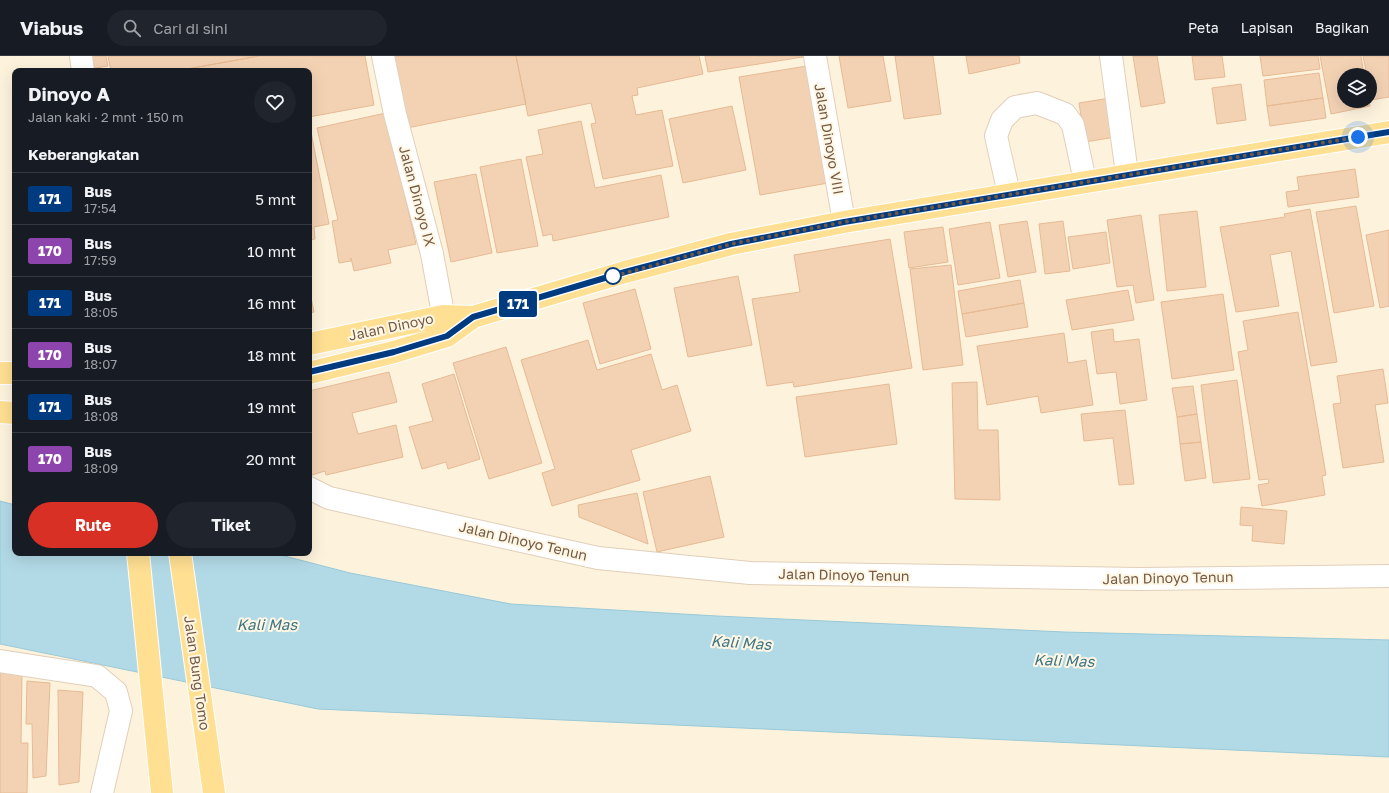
<!DOCTYPE html>
<html lang="id">
<head>
<meta charset="utf-8">
<style>
  body { margin:0; font-family:"Golos Text",sans-serif; background:#20242c; color:#f1f3f6; height:100vh; display:flex; flex-direction:column; font-size:15px; white-space:nowrap }
  * { box-sizing:border-box; margin:0 }
  p { font-size:13px; color:#9ea1a6 }
  .icon { flex:none; width:22px; height:22px; fill:none; stroke:currentColor; stroke-width:2; stroke-linecap:round; stroke-linejoin:round }
  .map { position:relative; flex:1; overflow:hidden }
  .details { position:absolute; left:12px; top:12px; width:300px; height:488px; display:flex; flex-direction:column; background:#171b24; border-radius:8px; box-shadow:0 4px 16px #0002 }
  .details>* { flex:none }
  .badge { padding:0 8px; border-radius:3px; font-size:14px; line-height:26px }
  .tools { position:absolute; left:1337px; top:12px; display:grid; gap:8px }
  .tools a { display:grid; place-items:center; width:40px; height:40px; border-radius:50%; background:#171b24; box-shadow:0 4px 16px #0002; font-size:20px }
  .you { position:absolute; width:20px; height:20px; margin:-10px; border:3px solid #fff; border-radius:50%; background:#1a73e8; box-shadow:0 0 0 6px #1a73e833 }
  .map>.badge { position:absolute; translate:-50% -50%; box-shadow:0 0 0 2px #fff }
  h2 { padding:0 16px; font-size:15px; line-height:36px }
  .round { display:grid; place-items:center; flex:none; width:42px; height:42px; border-radius:21px; background:#20242c }
  .summary { display:flex; align-items:center; justify-content:space-between; height:68px; padding:0 16px }
  h1 { font-size:19px; font-weight:700; line-height:30px }
  .primary-button { display:flex; gap:8px; margin-top:auto; padding:8px 16px }
  .primary-button a { flex:1; height:46px; border-radius:24px; background:#d93025; color:#fff; font-size:16px; font-weight:700; line-height:46px; text-align:center }
  .primary-button a+a { background:#20242c; color:#f1f3f6 }
  ul { padding:0; list-style:none }
  li { display:flex; align-items:center; gap:12px; height:52px; padding:0 16px; border-top:1px solid #363941 }
  li div { flex:1 }
  li b { display:block; font-size:15px }
  li em { font-style:normal }
  li .badge { min-width:44px; font-weight:700; text-align:center }
  header { display:flex; align-items:center; gap:24px; box-sizing:border-box; height:56px; padding:0 20px; background:#171b24; border-bottom:1px solid #363941 }
  header strong { font-size:19px }
  nav { display:flex; gap:22px; margin-inline-start:auto; font-size:14px }
  .search { width:280px; height:36px; background:#20242c; display:flex; align-items:center; gap:10px; box-sizing:border-box; padding:0 14px; border-radius:22px; color:#9ea1a6; font-size:15px }
  .map>svg:first-child { display:block }
</style>
</head>
<body>
<header>
<strong>Viabus</strong>
<div class="search"><svg class="icon" aria-label="search" viewBox="0 0 24 24"><circle cx="10" cy="10" r="6"/><path d="M15 15l6 6"/></svg>Cari di sini</div>
<nav><a>Peta</a><a>Lapisan</a><a>Bagikan</a></nav>
</header>
<div class="map">
<svg width="1389" height="737" viewBox="0 0 1389 737">
  <rect width="100%" height="100%" fill="#fdf3dd"/>
  <path fill="#b2dae6" stroke="#98c9d8" d="M 0,445 L 15,449 L 15,497 L 273,497 L 350,517 L 511,548 L 717,560 L 1064,576 L 1389,584 L 1389,701 L 318,653 L 0,588 Z"/>
  <path fill="#f3d2b4" stroke="#e6ba94" d="M 87,0 L 106,0 L 108,10 L 89,13 Z
    M 108,0 L 259,0 L 176,15 L 111,15 Z
    M 259,0 L 365,0 L 374,49 L 309,61 L 309,15 L 176,15 Z
    M 392,0 L 516,0 L 526,48 L 407,72 Z
    M 516,0 L 699,0 L 703,18 L 637,32 L 638,39 L 632,40 L 636,59 L 662,54 L 673,110 L 603,123 L 591,68 L 596,67 L 591,47 L 528,60 Z
    M 705,0 L 809,0 L 708,16 Z
    M 839,0 L 883,0 L 891,45 L 848,52 Z
    M 895,0 L 933,0 L 941,58 L 904,63 Z
    M 966,0 L 1019,0 L 1020,7 L 969,18 Z
    M 1133,0 L 1157,0 L 1165,47 L 1141,51 Z
    M 1192,0 L 1222,0 L 1225,21 L 1195,24 Z
    M 1260,0 L 1318,0 L 1320,13 L 1263,20 Z
    M 1320,0 L 1361,0 L 1364,19 L 1344,19 L 1344,45 L 1369,45 L 1370,50 L 1331,58 Z
    M 1363,0 L 1389,0 L 1389,41 L 1371,44 L 1370,19 L 1367,19 Z
    M 813,9 L 834,126 L 760,139 L 739,21 Z
    M 1319,17 L 1323,42 L 1267,50 L 1264,24 Z
    M 1241,28 L 1246,64 L 1217,68 L 1212,32 Z
    M 1110,42 L 1116,81 L 1085,86 L 1079,47 Z
    M 1323,42 L 1326,62 L 1270,70 L 1267,50 Z
    M 732,50 L 746,114 L 683,127 L 669,63 Z
    M 386,57 L 416,188 L 388,194 L 391,207 L 354,215 L 351,202 L 351,205 L 339,207 L 332,165 L 338,164 L 317,72 Z
    M 581,65 L 595,132 L 661,119 L 669,161 L 553,185 L 552,178 L 543,180 L 526,101 L 543,98 L 538,74 Z
    M 309,66 L 329,168 L 314,171 L 315,183 L 309,184 Z
    M 521,103 L 538,190 L 497,197 L 480,111 Z
    M 1355,113 L 1359,141 L 1288,151 L 1286,136 L 1299,134 L 1297,121 Z
    M 476,118 L 492,197 L 451,206 L 434,126 Z
    M 1356,150 L 1374,250 L 1334,257 L 1316,156 Z
    M 1310,153 L 1337,306 L 1311,310 L 1291,195 L 1270,199 L 1279,250 L 1236,256 L 1220,171 L 1285,161 L 1284,158 Z
    M 1197,155 L 1206,231 L 1167,235 L 1159,159 Z
    M 1141,159 L 1154,244 L 1136,247 L 1133,229 L 1117,231 L 1107,164 Z
    M 1027,165 L 1036,216 L 1008,221 L 999,169 Z
    M 1063,165 L 1070,215 L 1045,218 L 1039,168 Z
    M 990,166 L 1000,222 L 958,229 L 949,173 Z
    M 943,171 L 948,206 L 909,212 L 904,176 Z
    M 1389,174 L 1389,250 L 1380,252 L 1366,179 Z
    M 1106,176 L 1110,207 L 1073,213 L 1068,181 Z
    M 890,183 L 912,312 L 794,331 L 793,326 L 767,330 L 752,243 L 800,236 L 794,199 Z
    M 951,209 L 963,309 L 923,314 L 910,213 Z
    M 738,220 L 752,289 L 688,301 L 674,232 Z
    M 1020,224 L 1024,247 L 962,258 L 958,235 Z
    M 309,232 L 314,256 L 309,257 Z
    M 635,233 L 651,293 L 600,308 L 583,247 Z
    M 1128,234 L 1134,264 L 1072,274 L 1066,244 Z
    M 1223,238 L 1234,314 L 1172,323 L 1161,246 Z
    M 1024,247 L 1028,271 L 966,281 L 962,258 Z
    M 1298,256 L 1326,419 L 1322,420 L 1325,439 L 1262,450 L 1258,429 L 1269,427 L 1268,423 L 1259,424 L 1238,296 L 1248,294 L 1243,265 Z
    M 1113,273 L 1114,286 L 1139,283 L 1147,344 L 1120,348 L 1116,316 L 1097,318 L 1091,276 Z
    M 1064,277 L 1068,307 L 1086,304 L 1093,349 L 1041,357 L 1038,340 L 987,349 L 977,290 Z
    M 588,284 L 597,314 L 651,298 L 662,334 L 677,329 L 691,375 L 631,394 L 640,424 L 552,450 L 542,417 L 555,413 L 521,304 Z
    M 506,291 L 542,407 L 489,423 L 453,307 Z
    M 1383,313 L 1388,347 L 1375,349 L 1384,406 L 1343,412 L 1333,348 L 1341,347 L 1337,320 Z
    M 389,316 L 397,346 L 352,357 L 358,378 L 396,369 L 403,401 L 326,419 L 325,415 L 312,419 L 309,408 L 309,335 Z
    M 454,318 L 480,403 L 448,413 L 446,406 L 422,413 L 409,371 L 433,365 L 422,328 Z
    M 1237,324 L 1250,423 L 1213,427 L 1201,329 Z
    M 977,326 L 978,374 L 998,374 L 1000,444 L 955,443 L 952,327 Z
    M 889,328 L 897,388 L 805,401 L 796,341 Z
    M 1193,330 L 1197,358 L 1177,361 L 1172,332 Z
    M 1125,354 L 1134,428 L 1119,429 L 1113,382 L 1084,385 L 1081,358 Z
    M 1197,358 L 1201,386 L 1180,388 L 1177,361 Z
    M 1201,386 L 1206,422 L 1185,425 L 1180,388 Z
    M 710,420 L 724,481 L 657,496 L 643,436 Z
    M 637,437 L 648,488 L 579,461 L 578,449 Z
    M 1241,451 L 1287,455 L 1284,488 L 1252,485 L 1253,470 L 1240,469 Z
    M 0,616 L 22,617 L 21,687 L 28,687 L 27,737 L 0,737 Z
    M 27,625 L 50,627 L 46,720 L 33,722 L 32,668 L 26,668 Z
    M 58,634 L 83,636 L 79,726 L 59,729 Z"/>
  <g fill="none" stroke-linecap="round" stroke-linejoin="round">
    <g stroke="#e1cfb9" stroke-width="24">
      <path id="minor" d="M 81,0 L 83,15
        M 383,0 L 395,58 L 432,198 L 447,279
        M 815,0 L 844,166
        M 1111,0 L 1127,118
        M 1009,138 L 996,80 L 1002,64 L 1015,51 L 1037,47 L 1065,58 L 1073,69 L 1085,125
        M 309,432 L 329,442 L 598,502 L 750,517 L 1140,523 L 1389,520
        M 0,605 L 97,620 L 116,636 L 121,655 L 102,737"/>
    </g>
    <g stroke="#fff" stroke-width="24">
      <path id="major" d="M 309,288 L 443,260 L 473,261 L 625,216 L 731,188 L 844,166 L 1389,76
        M 0,317 L 15,317
        M 309,317 L 394,296 L 447,280 L 473,261
        M 0,356 L 15,357
        M 138,497 L 162,737
        M 180,497 L 214,737"/>
    </g>
    <use href="#minor" stroke="#fff" stroke-width="22"/>
    <use href="#major" stroke="#ffdf92" stroke-width="22"/>
  </g>
  <g fill="none" stroke-linecap="round" stroke-linejoin="round">
    <g stroke="#fff" stroke-width="9">
      <path id="line" d="M 309,316 L 394,296 L 447,280 L 473,261 L 625,216 L 731,188 L 844,166 L 1389,76"/>
    </g>
    <use href="#line" stroke="#003b80" stroke-width="6"/>
    <path stroke="#735945" stroke-width="4" stroke-dasharray="0 7.2" d="M 613,220 L 611,221 L 731,188 L 844,166 L 1358,81"/>
  </g>
  <circle fill="#fff" stroke="#003b80" stroke-width="2" cx="613" cy="220" r="8"/>
  <g text-anchor="middle" stroke-width="4" stroke-linejoin="round" paint-order="stroke">
    <g font-size="14" fill="#735945" stroke="#fff7e4">
      <text transform="translate(829 83) rotate(80)" y="5">Jalan Dinoyo VIII</text>
      <text transform="translate(417 140) rotate(75)" y="5">Jalan Dinoyo IX</text>
      <text transform="translate(391 271) rotate(-12)" y="5">Jalan Dinoyo</text>
      <text transform="translate(523 485) rotate(13)" y="5">Jalan Dinoyo Tenun</text>
      <text transform="translate(844 519) rotate(1)" y="5">Jalan Dinoyo Tenun</text>
      <text transform="translate(1168 522) rotate(-1)" y="5">Jalan Dinoyo Tenun</text>
      <text transform="translate(197 617) rotate(82)" y="5">Jalan Bung Tomo</text>
    </g>
    <g font-size="15" font-style="italic" fill="#3e7587" stroke="#fff7e4">
      <text x="267" y="574">Kali Mas</text>
      <text transform="translate(741 587) rotate(4)" y="5">Kali Mas</text>
      <text transform="translate(1064 605) rotate(2)" y="5">Kali Mas</text>
    </g>
  </g>
</svg>
<div class="tools">
<a><svg class="icon" aria-label="layers" viewBox="0 0 24 24"><path d="M12 4l9 5-9 5-9-5zM3 14l9 5 9-5"/></svg></a>
</div>
<div class="you" style="left:1358px;top:81px"></div>
<b class="badge" style="left:518px;top:248px;background:#003b80;color:#fff">171</b>
<section class="details">
<div class="summary"><div><h1>Dinoyo A</h1><p>Jalan kaki · 2 mnt · 150 m</p></div><a class="round"><svg class="icon" aria-label="heart" viewBox="0 0 24 24"><path d="M12 20l-8-8c-3-5 5-10 8-4 3-6 11-1 8 4z"/></svg></a></div>
<h2>Keberangkatan</h2>
<ul>
<li><span class="badge" style="background:#003b80;color:#fff">171</span><div><b>Bus</b><p>17:54</p></div><em>5 mnt</em></li>
<li><span class="badge" style="background:#8e44ad;color:#fff">170</span><div><b>Bus</b><p>17:59</p></div><em>10 mnt</em></li>
<li><span class="badge" style="background:#003b80;color:#fff">171</span><div><b>Bus</b><p>18:05</p></div><em>16 mnt</em></li>
<li><span class="badge" style="background:#8e44ad;color:#fff">170</span><div><b>Bus</b><p>18:07</p></div><em>18 mnt</em></li>
<li><span class="badge" style="background:#003b80;color:#fff">171</span><div><b>Bus</b><p>18:08</p></div><em>19 mnt</em></li>
<li><span class="badge" style="background:#8e44ad;color:#fff">170</span><div><b>Bus</b><p>18:09</p></div><em>20 mnt</em></li>
</ul>
<div class="primary-button"><a>Rute</a><a>Tiket</a></div>
</section>
</div>
</body>
</html>
